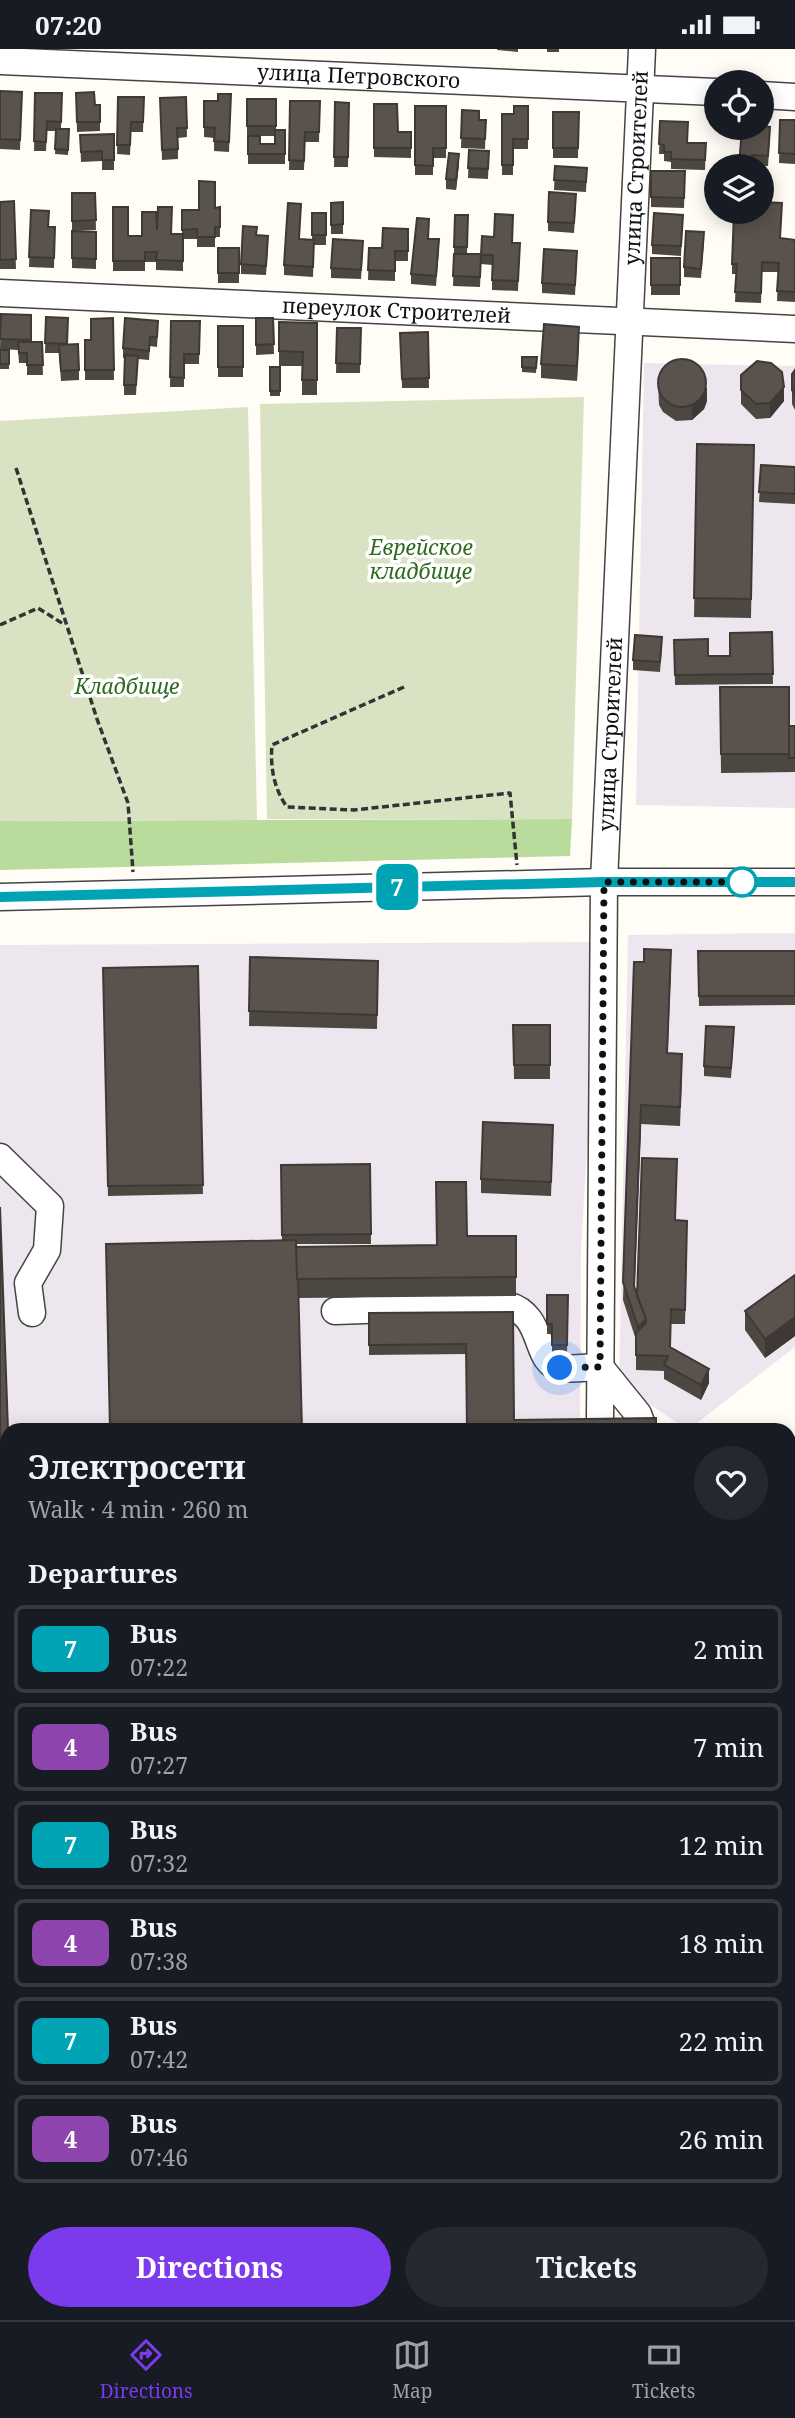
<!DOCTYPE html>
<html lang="en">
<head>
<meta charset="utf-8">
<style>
  body { margin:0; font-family:"Noto Serif",serif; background:#242831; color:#f1f3f6; height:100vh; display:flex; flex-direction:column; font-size:26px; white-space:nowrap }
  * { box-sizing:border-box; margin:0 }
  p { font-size:23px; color:#9ea1a6 }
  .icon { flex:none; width:38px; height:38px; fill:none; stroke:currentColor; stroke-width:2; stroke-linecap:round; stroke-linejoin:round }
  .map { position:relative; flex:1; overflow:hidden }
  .side { position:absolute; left:0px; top:1374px; width:796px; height:898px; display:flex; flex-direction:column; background:#171b24; border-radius:21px 21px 0 0; box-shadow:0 4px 18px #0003 }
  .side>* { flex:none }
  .badge { padding:0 14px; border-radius:10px; font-size:24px; line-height:46px }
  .buttons { position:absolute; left:704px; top:21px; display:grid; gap:14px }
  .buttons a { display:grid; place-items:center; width:70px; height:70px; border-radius:50%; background:#171b24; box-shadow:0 4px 18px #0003; font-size:35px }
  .you { position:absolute; width:35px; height:35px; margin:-18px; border:5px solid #fff; border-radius:50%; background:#1a73e8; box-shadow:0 0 0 10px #1a73e833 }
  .map>.badge { position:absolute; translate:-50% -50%; box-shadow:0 0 0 4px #fff }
  h2 { padding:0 28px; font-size:26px; line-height:63px }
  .round { display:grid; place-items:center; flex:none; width:74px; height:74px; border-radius:37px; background:#242831 }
  .headline { display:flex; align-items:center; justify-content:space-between; height:119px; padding:0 28px }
  h1 { font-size:33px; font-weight:700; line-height:52px }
  .button { display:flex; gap:14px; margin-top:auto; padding:14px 28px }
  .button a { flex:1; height:80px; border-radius:42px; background:#7c3aed; color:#fff; font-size:28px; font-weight:700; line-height:80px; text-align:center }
  .button a+a { background:#242831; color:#f1f3f6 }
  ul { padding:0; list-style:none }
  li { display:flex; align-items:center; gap:21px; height:88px; margin:0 14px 10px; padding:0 14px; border:4px solid #363941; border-radius:10px }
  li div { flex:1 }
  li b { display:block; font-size:26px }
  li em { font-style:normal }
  li .badge { min-width:77px; font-weight:700; text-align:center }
  .status { display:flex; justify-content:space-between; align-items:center; height:49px; padding:0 35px; background:#171b24; direction:ltr }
  .status svg { height:19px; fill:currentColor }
  .tabs { display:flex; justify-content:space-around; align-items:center; height:98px; border-top:2px solid #363941; background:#171b24; font-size:19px; color:#9ea1a6 }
  .tabs a { display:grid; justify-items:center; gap:4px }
  .tabs .selected { color:#7c3aed }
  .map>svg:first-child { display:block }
</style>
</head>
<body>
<div class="status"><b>07:20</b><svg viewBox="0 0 49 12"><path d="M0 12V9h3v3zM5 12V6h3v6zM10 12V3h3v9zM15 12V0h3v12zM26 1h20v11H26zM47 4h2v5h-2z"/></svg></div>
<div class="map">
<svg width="795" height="2271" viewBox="0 0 795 2271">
  <rect width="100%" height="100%" fill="#fffdf5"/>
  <path fill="#eee6ef" d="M 644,314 L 795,317 L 795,759 L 636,756 Z
    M 795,884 L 795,1298 L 688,1381 L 619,1335 L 628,886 Z
    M 599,893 L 581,1201 L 580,1376 L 668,1374 L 668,1381 L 7,1381 L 7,2016 L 0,2016 L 0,896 Z
    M 795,1647 L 795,2271 L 775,2271 L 773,2265 L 789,2264 L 789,1672 Z
    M 0,2053 L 7,2053 L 7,2264 L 473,2264 L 474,2271 L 0,2271 Z"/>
  <path fill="#b9dc9c" d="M 572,770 L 570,807 L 0,821 L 0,772 Z"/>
  <path fill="#d9e3c4" d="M 584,348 L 572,770 L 267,770 L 260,355 Z
    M 248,358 L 257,771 L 0,772 L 0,372 Z"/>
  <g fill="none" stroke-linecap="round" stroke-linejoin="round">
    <g stroke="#444" stroke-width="29">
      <g id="minor">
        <path id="s1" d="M 0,12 L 716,43"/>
        <path d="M 761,46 L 795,48"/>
        <path id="s2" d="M 0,244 L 795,280"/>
        <path d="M 0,848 L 604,833 L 795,833"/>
        <path d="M 0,1108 L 50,1157 L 47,1201 L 28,1234 L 32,1264"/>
        <path d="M 335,1262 L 507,1256 C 546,1266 533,1314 561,1319 C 573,1321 588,1318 600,1318 L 638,1365 L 644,1381"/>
        <path id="s3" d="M 600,1369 L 604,833 L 642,0"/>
        <path d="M 0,2042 L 7,2042"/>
        <path d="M 0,2109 L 7,2108"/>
      </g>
    </g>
    <path stroke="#333" stroke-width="3.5" stroke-dasharray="7 3.5" stroke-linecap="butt" d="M 16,419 L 97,670 L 128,754 L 133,823
      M 0,576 L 38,559 L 65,576
      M 404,638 L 272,696 C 270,718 274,740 287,758 L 354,761 L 510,744 L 517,816"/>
    <use href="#minor" stroke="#fff" stroke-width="26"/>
  </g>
  <path fill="#4d4742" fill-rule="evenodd" d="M 497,0 L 518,0 L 518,3 L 497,1 Z
    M 547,0 L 559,0 L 559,3 L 547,3 Z
    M 0,42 L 22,43 L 20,101 L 0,100 Z
    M 35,44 L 62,44 L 61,80 L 69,80 L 68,106 L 55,105 L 56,82 L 47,82 L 46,102 L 34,102 Z
    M 76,44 L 95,56 L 100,56 L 100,82 L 77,83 Z
    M 231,45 L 229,103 L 214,102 L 214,89 L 204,88 L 204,52 L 218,52 Z
    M 118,48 L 144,48 L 143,83 L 131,83 L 130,106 L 117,105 Z
    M 186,48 L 187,88 L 178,89 L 178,110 L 162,111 L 160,49 Z
    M 247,50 L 276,50 L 276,81 L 285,81 L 285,115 L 248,115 L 248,87 L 256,87 L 247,87 ZM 260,87 L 275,87 L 275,95 L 260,95 Z
    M 290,52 L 320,52 L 319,93 L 305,93 L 304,121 L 289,121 Z
    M 335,53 L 349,54 L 348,118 L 334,118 Z
    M 374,55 L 398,83 L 411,83 L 411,109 L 374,108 Z
    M 415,57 L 446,57 L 446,109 L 433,109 L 433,126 L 415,126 Z
    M 528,57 L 528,100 L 513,100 L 513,126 L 502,126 L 502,65 L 514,65 Z
    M 462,61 L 479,71 L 486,71 L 485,100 L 461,99 Z
    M 553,63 L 579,63 L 578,109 L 553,109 Z
    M 780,71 L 795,71 L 795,115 L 779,114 Z
    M 660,72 L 688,94 L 706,94 L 705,121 L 671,120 L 671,113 L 664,112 L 664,105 L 659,105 Z
    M 114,85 L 114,121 L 102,121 L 102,112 L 81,113 L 80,86 Z
    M 770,88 L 768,117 L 752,116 L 752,117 L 739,117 Z
    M 469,101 L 489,102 L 488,130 L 468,129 Z
    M 459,115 L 456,141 L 446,140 L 446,130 Z
    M 555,117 L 587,119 L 586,143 L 554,141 Z
    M 651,122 L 685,122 L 684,159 L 651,158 Z
    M 72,144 L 95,144 L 96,181 L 72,182 Z
    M 14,152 L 16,220 L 0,220 L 0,153 Z
    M 343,153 L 343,185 L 331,185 L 331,154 Z
    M 576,155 L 574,184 L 548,182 L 548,173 Z
    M 113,158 L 128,187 L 142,187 L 157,181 L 171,185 L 182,185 L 182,161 L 199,161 L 215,159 L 220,168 L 220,188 L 215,188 L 215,198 L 197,198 L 197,190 L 183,190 L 183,222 L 156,221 L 156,213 L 145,213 L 145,222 L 113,222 Z
    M 31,161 L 48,178 L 55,178 L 54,219 L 29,218 Z
    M 301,164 L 299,190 L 312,190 L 312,164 L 326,164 L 326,196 L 314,196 L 313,228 L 284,226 L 284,216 Z
    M 782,164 L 780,189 L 795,191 L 795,253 L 777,252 L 778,223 L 762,223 L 761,254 L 735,253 L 736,225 L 732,225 L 732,215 Z
    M 455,166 L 468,166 L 467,205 L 481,205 L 512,194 L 520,194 L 518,242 L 492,241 L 492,216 L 481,215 L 480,238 L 453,237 Z
    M 683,166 L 681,207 L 652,205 L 652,196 Z
    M 408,180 L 408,212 L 395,212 L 395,232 L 368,231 L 369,199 L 382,199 Z
    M 72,182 L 96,183 L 96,220 L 72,219 Z
    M 257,186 L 268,197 L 266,226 L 241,225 L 241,215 Z
    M 428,190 L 439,200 L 436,237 L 411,235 L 411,225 Z
    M 704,193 L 701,229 L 684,228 L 684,218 Z
    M 218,199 L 239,199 L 239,234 L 218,234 Z
    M 363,202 L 361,230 L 331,229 L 331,219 Z
    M 651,209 L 680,209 L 680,246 L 651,246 Z
    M 577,211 L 575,246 L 542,244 L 542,234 Z
    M 1,265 L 31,266 L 31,293 L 42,293 L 43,326 L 27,326 L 27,314 L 19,314 L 18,301 L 0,300 Z
    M 46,268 L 67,296 L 79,321 L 79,331 L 61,332 L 59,304 L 45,304 Z
    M 113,269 L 114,331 L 85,331 L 85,291 L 91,291 Z
    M 256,269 L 273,269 L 274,305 L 256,306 Z
    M 171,272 L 200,272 L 199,315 L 184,315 L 184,338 L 170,338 Z
    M 279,273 L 317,274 L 317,346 L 302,346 L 302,317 L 279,317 Z
    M 218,277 L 243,277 L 243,328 L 218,328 Z
    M 337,279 L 361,279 L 360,324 L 336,324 Z
    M 158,282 L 157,298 L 150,297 L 149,311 L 138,310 L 136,346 L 124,346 L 124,309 L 123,309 L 123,299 Z
    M 428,283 L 429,339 L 402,339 L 400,284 Z
    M 579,292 L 577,332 L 541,329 L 541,315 Z
    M 0,301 L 9,301 L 9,320 L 0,320 Z
    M 522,308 L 537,308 L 536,324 L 522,323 Z
    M 270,318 L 280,318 L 280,347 L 270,347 Z
    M 795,321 L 795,361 L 792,355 L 792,325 Z
    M 741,326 L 784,352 L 770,369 L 756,370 L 741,355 Z
    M 658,334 L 707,352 L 704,360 L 692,371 L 676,372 L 663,363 L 659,356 Z
    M 697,395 L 754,396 L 751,569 L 694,568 Z
    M 761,416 L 795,418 L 795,455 L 759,453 Z
    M 772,583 L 773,635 L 675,636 L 674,591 L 708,607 L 730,607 Z
    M 662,598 L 660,623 L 633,621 L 633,611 Z
    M 720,638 L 789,691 L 795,677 L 795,723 L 721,724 Z
    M 698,902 L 795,902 L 795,956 L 699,957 Z
    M 250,908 L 378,912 L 377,980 L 249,977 Z
    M 634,913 L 671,919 L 667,1005 L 682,1024 L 680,1077 L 641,1075 L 634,1239 L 637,1247 L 676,1171 L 687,1186 L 685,1275 L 671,1275 L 671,1298 L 709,1334 L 701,1351 L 664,1330 L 664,1322 L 636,1321 L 636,1291 L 623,1251 Z
    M 198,917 L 203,1145 L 108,1147 L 103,919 Z
    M 513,976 L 550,976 L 550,1030 L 514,1030 Z
    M 734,988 L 731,1029 L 704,1027 L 704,1017 Z
    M 553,1091 L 551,1147 L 481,1144 L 481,1130 Z
    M 370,1115 L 371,1195 L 297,1195 L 297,1198 L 437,1196 L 467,1187 L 516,1187 L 516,1247 L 298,1249 L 282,1191 L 281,1116 Z
    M 0,1158 L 7,1381 L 7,1502 L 0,1502 Z
    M 795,1226 L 795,1287 L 765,1309 L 745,1281 L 745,1262 Z
    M 547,1246 L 568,1246 L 567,1306 L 552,1306 L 552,1285 L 547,1285 Z
    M 513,1263 L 514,1371 L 466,1381 L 466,1305 L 369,1306 L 369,1264 Z
    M 795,1680 L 795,1852 L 789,1840 L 789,1683 Z
    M 789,1939 L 795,1942 L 795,2010 L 789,1998 Z
    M 0,1973 L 7,1973 L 7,2009 L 0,2010 Z"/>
  <path fill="#3f3936" d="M 459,105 L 459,115 L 456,141 L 456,131 Z
    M 579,278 L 579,292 L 577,332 L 577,317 Z
    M 707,338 L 707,352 L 704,360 L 692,371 L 692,356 Z
    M 784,338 L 784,352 L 770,369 L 770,354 Z
    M 671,901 L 671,919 L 667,1023 L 667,1004 Z
    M 641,1056 L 641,1075 L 634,1256 L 634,1237 Z
    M 795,1268 L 795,1287 L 765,1309 L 765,1290 Z
    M 646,1270 L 646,1289 L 638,1297 L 638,1278 Z
    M 709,1320 L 709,1334 L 701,1351 L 701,1336 Z
    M 795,1524 L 795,1538 L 790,1540 L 790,1526 Z
    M 795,1914 L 795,1928 L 789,1931 L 789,1916 Z"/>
  <path fill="#5a524d" stroke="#3f3936" stroke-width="2" d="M 0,42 L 22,43 L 20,91 L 0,90 Z
    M 94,43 L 95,56 L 100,56 L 100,73 L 77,73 L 76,44 Z
    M 35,44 L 62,44 L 61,73 L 47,72 L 46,93 L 34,92 Z
    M 218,45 L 231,45 L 229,93 L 214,92 L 215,79 L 204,78 L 204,52 L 218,52 Z
    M 118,48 L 144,48 L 143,73 L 131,73 L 130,96 L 117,96 Z
    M 186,48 L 187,79 L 177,79 L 178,100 L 162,101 L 160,49 Z
    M 247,50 L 276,50 L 276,77 L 247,77 Z
    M 290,52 L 320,52 L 319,83 L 305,83 L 304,112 L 289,111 Z
    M 335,53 L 349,54 L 348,108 L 334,108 Z
    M 374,55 L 397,55 L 398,83 L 411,83 L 411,99 L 374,99 Z
    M 415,57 L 446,57 L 446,99 L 433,99 L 433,117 L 415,116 Z
    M 514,57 L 528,57 L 528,90 L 513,90 L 513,116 L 502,116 L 502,65 L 514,65 Z
    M 462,61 L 479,62 L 479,71 L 486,71 L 485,90 L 461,89 Z
    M 553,63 L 579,63 L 578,99 L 553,99 Z
    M 780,71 L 795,71 L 795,105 L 779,104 Z
    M 660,72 L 688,73 L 687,94 L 706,94 L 705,111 L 671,110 L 671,103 L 664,103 L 664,96 L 659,95 Z
    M 761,77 L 770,78 L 768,107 L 752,106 L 752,117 L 739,117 L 742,79 L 761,79 Z
    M 56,80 L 69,80 L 68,101 L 55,100 Z
    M 275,81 L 285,81 L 285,105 L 248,105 L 248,87 L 260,87 L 260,95 L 275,95 Z
    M 114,85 L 114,111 L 102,111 L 102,102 L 81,103 L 80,86 Z
    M 469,101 L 489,102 L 488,120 L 468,119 Z
    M 449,104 L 459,105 L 456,131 L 446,130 Z
    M 555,117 L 587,119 L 586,133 L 554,131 Z
    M 651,122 L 685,122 L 684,149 L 651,148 Z
    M 199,132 L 215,133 L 215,159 L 220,158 L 220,178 L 215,178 L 215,188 L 197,188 L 197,180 L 182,181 L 182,161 L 199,161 Z
    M 549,143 L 576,145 L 574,174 L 548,173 Z
    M 72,144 L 95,144 L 96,171 L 72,172 Z
    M 14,152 L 16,210 L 0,211 L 0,153 Z
    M 343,153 L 343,175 L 331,176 L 331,154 Z
    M 761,153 L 782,154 L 780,189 L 795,191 L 795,243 L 777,242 L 779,214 L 762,213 L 761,244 L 735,243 L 737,215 L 732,215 L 734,163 L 761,163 Z
    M 288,154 L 301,155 L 299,190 L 314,191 L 313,218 L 284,216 Z
    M 113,158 L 128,158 L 128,187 L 142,187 L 142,163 L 156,163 L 157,181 L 158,158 L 172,158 L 171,185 L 183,185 L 183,212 L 156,211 L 157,203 L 145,203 L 145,212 L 113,212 Z
    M 31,161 L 49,162 L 48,178 L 55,178 L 54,209 L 29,208 Z
    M 312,164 L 326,164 L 326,186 L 312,186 Z
    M 654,164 L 683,166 L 681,197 L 652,196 Z
    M 495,165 L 513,166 L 512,194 L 520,194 L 518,232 L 492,231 L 493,206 L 481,206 L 480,228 L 453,227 L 454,205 L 481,205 L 482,187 L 494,188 Z
    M 455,166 L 468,166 L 467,198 L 454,198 Z
    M 417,169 L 429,170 L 428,190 L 439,190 L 436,227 L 411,225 Z
    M 243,177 L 257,178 L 256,186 L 268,187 L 266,217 L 241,215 Z
    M 383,179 L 408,180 L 408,202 L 395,202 L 395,222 L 368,221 L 369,199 L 382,199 Z
    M 72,182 L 96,183 L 96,210 L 72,209 Z
    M 686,182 L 704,183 L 701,220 L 684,218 Z
    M 333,190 L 363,192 L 361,221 L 331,219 Z
    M 218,199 L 239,199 L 239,224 L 218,224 Z
    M 544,200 L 577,202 L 575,236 L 542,234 Z
    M 651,209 L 680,209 L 680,236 L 651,236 Z
    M 1,265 L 31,266 L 31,291 L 0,290 Z
    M 46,268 L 68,269 L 67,295 L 45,294 Z
    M 113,269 L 114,321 L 85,321 L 85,291 L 91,291 L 91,270 Z
    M 125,269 L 158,272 L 157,288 L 150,288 L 149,302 L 123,299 Z
    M 256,269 L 273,269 L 274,295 L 256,296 Z
    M 171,272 L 200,272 L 199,305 L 184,305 L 184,329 L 170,328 Z
    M 279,273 L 317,274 L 317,331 L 302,331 L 303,303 L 279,302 Z
    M 544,275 L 579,278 L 577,317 L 541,315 Z
    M 218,277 L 243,277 L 243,318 L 218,318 Z
    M 337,279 L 361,279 L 360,315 L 336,314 Z
    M 428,283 L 429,329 L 402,330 L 400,284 Z
    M 18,293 L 42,293 L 43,316 L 27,316 L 27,304 L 19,304 Z
    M 78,295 L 79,321 L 61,322 L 59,296 Z
    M 0,301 L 9,301 L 9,315 L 0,315 Z
    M 125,306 L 138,307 L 136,336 L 124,336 Z
    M 522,308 L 537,308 L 536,319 L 522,318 Z
    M658 334a24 24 0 1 1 48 0a24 24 0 1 1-48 0Z
    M 757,312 L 771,314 L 782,323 L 784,338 L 770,354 L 756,355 L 741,341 L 741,326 Z
    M 270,318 L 280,318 L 280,342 L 270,342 Z
    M 795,321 L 795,347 L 792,341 L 792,325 Z
    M 697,395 L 754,396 L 751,550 L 694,549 Z
    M 761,416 L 795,418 L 795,445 L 759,443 Z
    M 772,583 L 773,625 L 675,626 L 674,591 L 708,590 L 708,607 L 730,607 L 730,584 Z
    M 635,586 L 662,588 L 660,613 L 633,611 Z
    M 720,638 L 789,638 L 789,705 L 721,705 Z
    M 789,677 L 795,677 L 795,709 L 789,709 Z
    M 644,900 L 671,901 L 667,1004 L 682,1005 L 680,1058 L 641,1056 L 634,1237 L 646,1270 L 638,1278 L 623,1233 L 634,913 L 644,913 Z
    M 698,902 L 795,902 L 795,947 L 699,947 Z
    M 250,908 L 378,912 L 377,966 L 249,962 Z
    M 198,917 L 203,1136 L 108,1137 L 103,919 Z
    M 513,976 L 550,976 L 550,1016 L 514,1016 Z
    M 706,977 L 734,978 L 731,1019 L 704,1017 Z
    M 483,1073 L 553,1076 L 551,1133 L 481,1130 Z
    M 642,1109 L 677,1110 L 675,1171 L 687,1172 L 685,1261 L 671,1260 L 670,1298 L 709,1320 L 701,1336 L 664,1316 L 668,1307 L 636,1306 L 636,1284 L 646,1274 L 646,1270 L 637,1247 Z
    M 370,1115 L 371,1185 L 282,1186 L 281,1116 Z
    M 436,1133 L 466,1133 L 467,1187 L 516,1187 L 516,1228 L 297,1230 L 296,1198 L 437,1196 Z
    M 0,1158 L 8,1381 L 7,1381 L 7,1487 L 0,1487 Z
    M 296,1191 L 297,1230 L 298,1230 L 302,1381 L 110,1381 L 106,1195 Z
    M 795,1226 L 795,1268 L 765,1290 L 745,1262 Z
    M 547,1246 L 568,1246 L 567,1296 L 552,1296 L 552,1275 L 547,1275 Z
    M 513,1263 L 514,1371 L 656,1369 L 656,1381 L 467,1381 L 466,1295 L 369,1296 L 369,1264 Z
    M 795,1500 L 795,1524 L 790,1526 L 789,1501 Z
    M 795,1680 L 795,1837 L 789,1826 L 789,1743 L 791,1742 L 789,1737 L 789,1683 Z
    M 789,1880 L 795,1893 L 795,1914 L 789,1916 Z
    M 793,1938 L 795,1942 L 795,2001 L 789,1988 L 789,1939 Z
    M 0,1973 L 7,1973 L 7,1995 L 0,1995 Z
    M 456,2264 L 563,2264 L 563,2271 L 456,2271 Z"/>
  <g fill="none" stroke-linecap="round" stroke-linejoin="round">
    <g stroke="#fff" stroke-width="16">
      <path id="line" d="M 0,848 L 604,833 L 795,833"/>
    </g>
    <use href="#line" stroke="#00a3b4" stroke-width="10"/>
    <path stroke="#111" stroke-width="7" stroke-dasharray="0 12.6" d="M 560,1319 L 600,1318 L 604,833 L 742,833"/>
  </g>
  <circle fill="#fff" stroke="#00a3b4" stroke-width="3.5" cx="742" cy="833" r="14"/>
  <g text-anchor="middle" stroke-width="7" stroke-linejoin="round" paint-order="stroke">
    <g font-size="21" fill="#111" stroke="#fff">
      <text dy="7" stroke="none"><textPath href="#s1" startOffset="359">улица Петровского</textPath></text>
      <text dy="7" stroke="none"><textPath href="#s3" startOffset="1251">улица Строителей</textPath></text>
      <text dy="7" stroke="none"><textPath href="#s2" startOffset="397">переулок Строителей</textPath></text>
      <text dy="7" stroke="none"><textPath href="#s3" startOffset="684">улица Строителей</textPath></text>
    </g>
    <g font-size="21" font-style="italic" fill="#2f6b1f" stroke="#fff">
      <text x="421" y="506">Еврейское<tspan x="421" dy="24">кладбище</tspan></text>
      <text x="127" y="645">Кладбище</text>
    </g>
  </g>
</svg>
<div class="buttons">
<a><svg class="icon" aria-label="locate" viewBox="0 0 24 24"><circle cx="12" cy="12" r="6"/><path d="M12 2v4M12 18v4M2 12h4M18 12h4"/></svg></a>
<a><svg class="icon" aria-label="layers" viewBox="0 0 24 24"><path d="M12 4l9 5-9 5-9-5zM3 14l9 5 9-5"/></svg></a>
</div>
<div class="you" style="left:560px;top:1319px"></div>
<b class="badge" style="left:397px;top:838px;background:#00a3b4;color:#fff">7</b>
<section class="side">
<div class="headline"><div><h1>Электросети</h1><p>Walk · 4 min · 260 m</p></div><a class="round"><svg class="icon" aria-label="heart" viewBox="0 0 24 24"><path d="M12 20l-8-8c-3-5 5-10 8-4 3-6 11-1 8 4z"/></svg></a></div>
<h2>Departures</h2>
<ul>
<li><span class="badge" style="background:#00a3b4;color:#fff">7</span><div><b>Bus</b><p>07:22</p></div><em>2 min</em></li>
<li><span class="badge" style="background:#8e44ad;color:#fff">4</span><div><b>Bus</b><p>07:27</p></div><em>7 min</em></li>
<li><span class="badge" style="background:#00a3b4;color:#fff">7</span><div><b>Bus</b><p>07:32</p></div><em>12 min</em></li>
<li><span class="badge" style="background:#8e44ad;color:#fff">4</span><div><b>Bus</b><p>07:38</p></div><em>18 min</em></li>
<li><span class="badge" style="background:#00a3b4;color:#fff">7</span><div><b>Bus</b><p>07:42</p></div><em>22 min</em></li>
<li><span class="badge" style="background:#8e44ad;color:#fff">4</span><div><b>Bus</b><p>07:46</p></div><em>26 min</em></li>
</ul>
<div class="button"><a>Directions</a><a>Tickets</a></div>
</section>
</div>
<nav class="tabs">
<a class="selected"><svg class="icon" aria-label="directions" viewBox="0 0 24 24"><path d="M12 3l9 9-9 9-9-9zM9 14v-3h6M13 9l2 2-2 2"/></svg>Directions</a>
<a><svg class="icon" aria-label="map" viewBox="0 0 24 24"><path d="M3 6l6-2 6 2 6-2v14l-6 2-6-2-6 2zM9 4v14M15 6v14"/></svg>Map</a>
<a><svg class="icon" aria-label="tickets" viewBox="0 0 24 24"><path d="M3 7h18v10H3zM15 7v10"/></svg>Tickets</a>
</nav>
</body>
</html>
